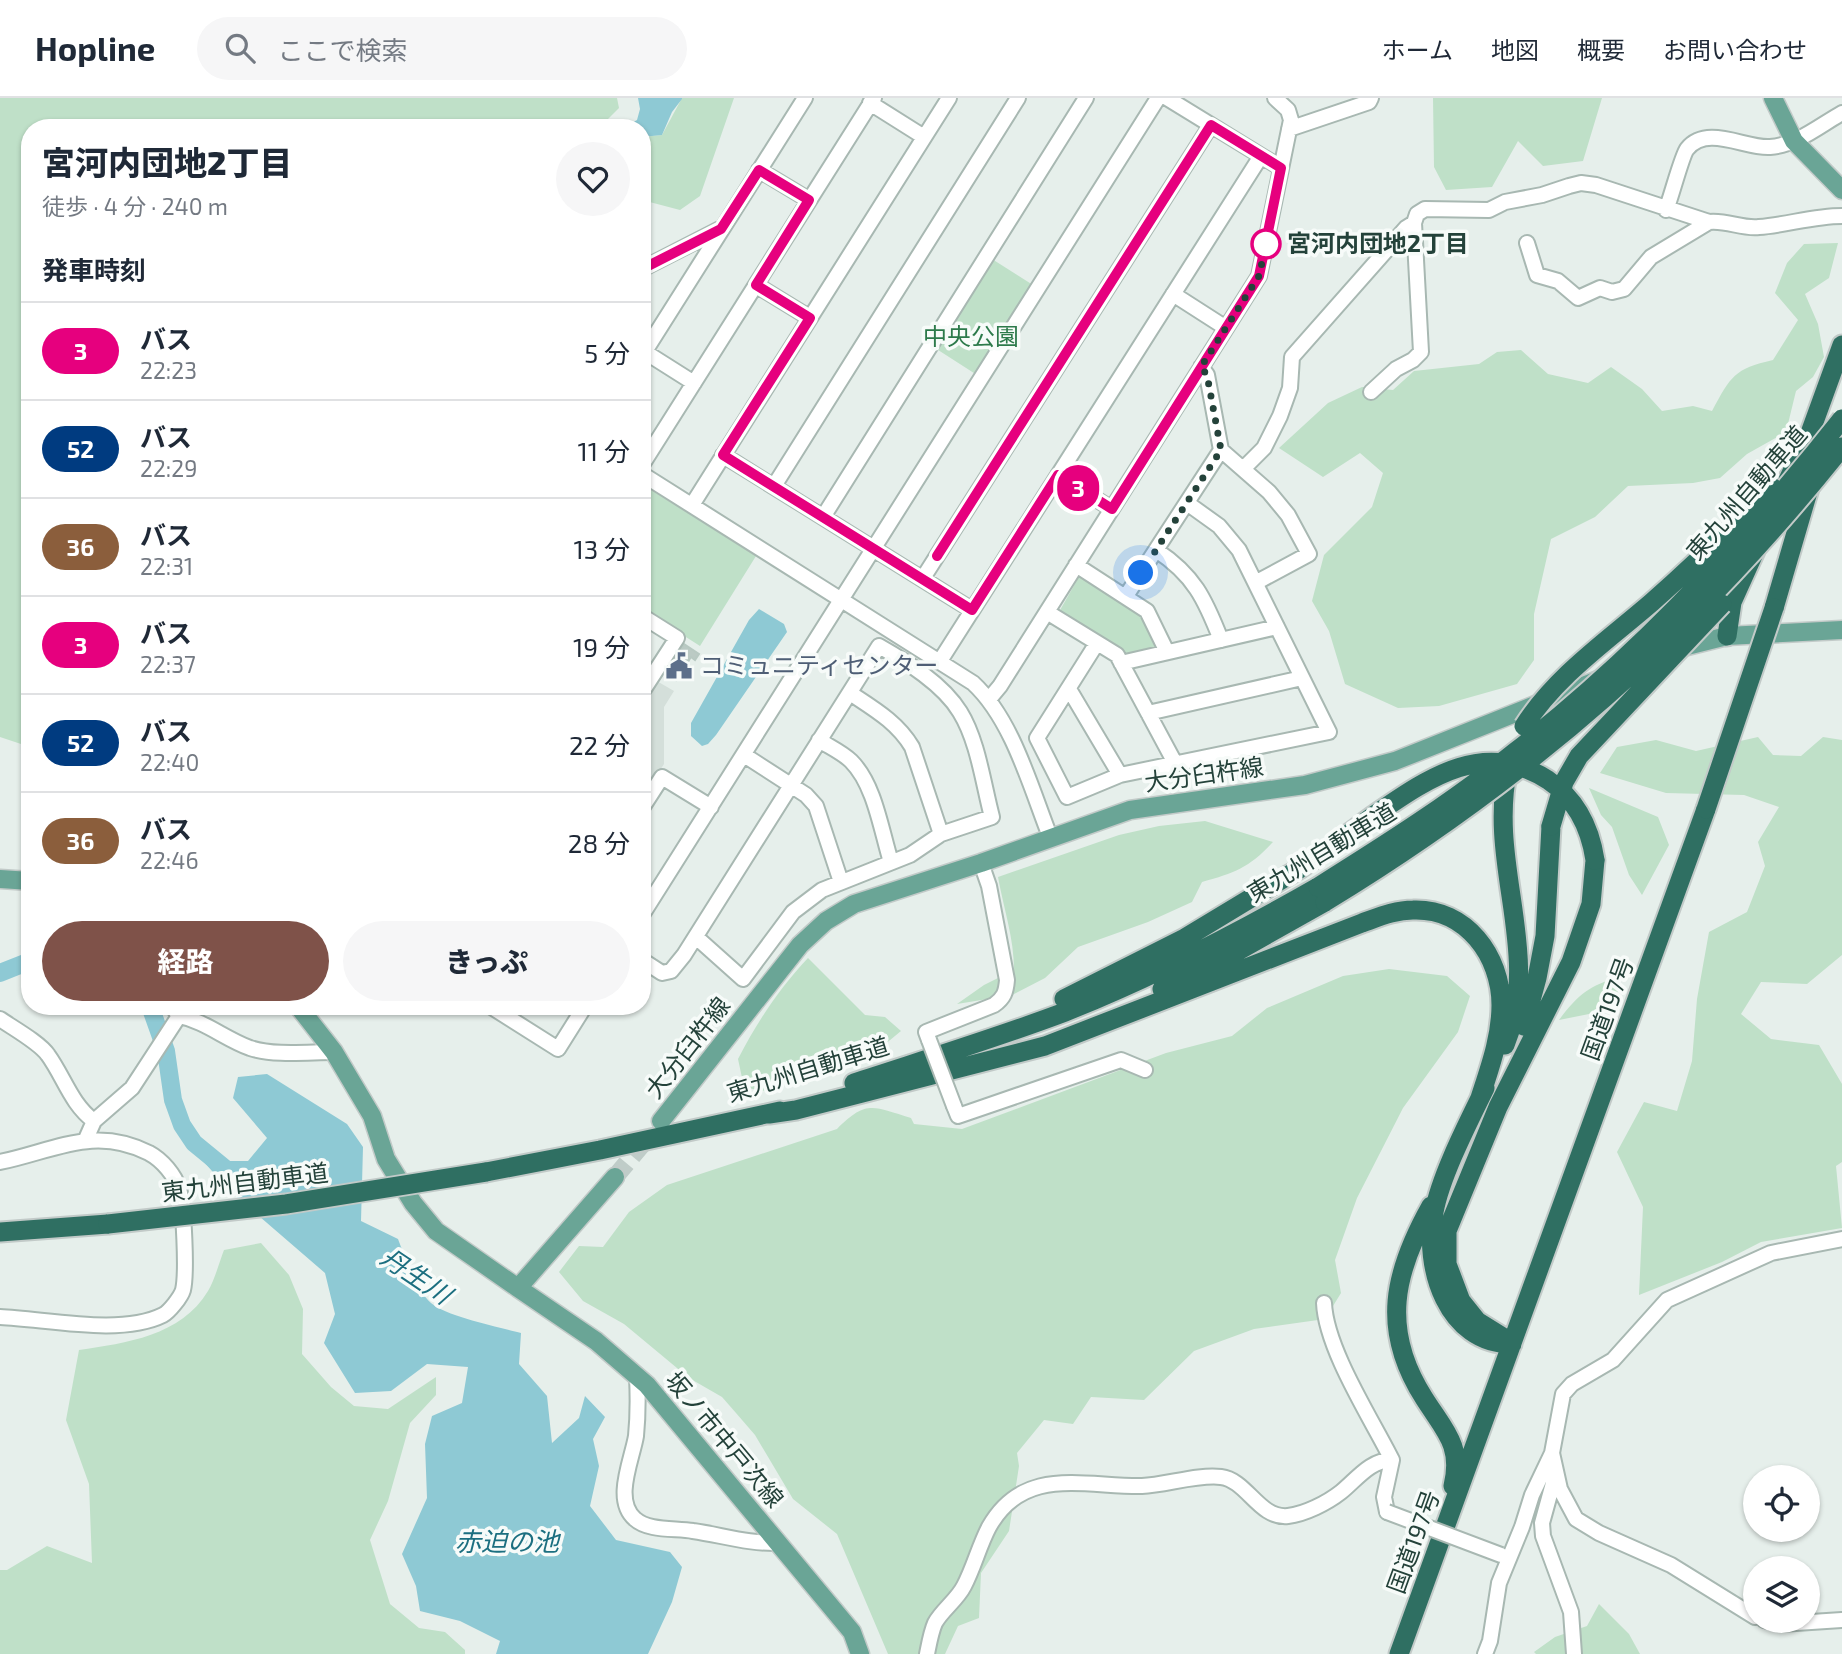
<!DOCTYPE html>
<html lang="ja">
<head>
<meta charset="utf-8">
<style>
  body { margin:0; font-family:"Exo 2","Noto Sans JP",sans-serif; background:#f6f6f7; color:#1f2937; height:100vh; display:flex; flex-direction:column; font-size:26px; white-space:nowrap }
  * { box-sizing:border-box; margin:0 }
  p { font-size:23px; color:#747a83 }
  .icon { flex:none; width:38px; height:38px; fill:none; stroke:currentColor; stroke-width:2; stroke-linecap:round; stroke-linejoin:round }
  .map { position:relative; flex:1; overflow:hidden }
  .sheet { position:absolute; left:21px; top:21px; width:630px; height:896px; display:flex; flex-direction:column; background:#fff; border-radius:28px; box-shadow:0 2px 5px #0004 }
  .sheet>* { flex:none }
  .badge { padding:0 14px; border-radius:23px; font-size:24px; line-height:46px }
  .buttons { position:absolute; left:1743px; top:1367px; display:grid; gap:14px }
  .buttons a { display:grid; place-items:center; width:77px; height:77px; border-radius:50%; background:#fff; box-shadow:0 2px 5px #0004; font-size:35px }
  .you { position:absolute; width:35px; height:35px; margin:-18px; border:5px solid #fff; border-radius:50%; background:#1a73e8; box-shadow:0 0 0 10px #1a73e833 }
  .map>.badge { position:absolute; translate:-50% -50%; box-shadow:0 0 0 4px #fff }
  h2 { padding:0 21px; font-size:26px; line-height:63px }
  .round { display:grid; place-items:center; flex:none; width:74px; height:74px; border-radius:37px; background:#f6f6f7 }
  .headline { display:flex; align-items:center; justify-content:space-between; height:119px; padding:0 21px }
  h1 { font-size:33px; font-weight:800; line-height:52px }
  .cta { display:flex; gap:14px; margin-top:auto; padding:14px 21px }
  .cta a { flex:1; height:80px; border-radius:42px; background:#7f5249; color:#fff; font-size:28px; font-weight:800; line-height:80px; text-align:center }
  .cta a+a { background:#f6f6f7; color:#1f2937 }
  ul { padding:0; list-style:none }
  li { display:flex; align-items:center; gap:21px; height:98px; padding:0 21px; border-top:2px solid #e0e1e3 }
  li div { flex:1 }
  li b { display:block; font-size:26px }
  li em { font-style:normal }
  li .badge { min-width:77px; font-weight:700; text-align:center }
  header { display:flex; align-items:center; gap:42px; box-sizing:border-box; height:98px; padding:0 35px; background:#fff; border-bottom:2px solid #e0e1e3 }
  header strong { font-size:33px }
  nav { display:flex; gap:38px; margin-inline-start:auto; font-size:24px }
  .search { width:490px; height:63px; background:#f6f6f7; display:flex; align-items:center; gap:18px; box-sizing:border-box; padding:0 24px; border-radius:38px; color:#747a83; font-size:26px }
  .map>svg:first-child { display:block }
</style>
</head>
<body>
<header>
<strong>Hopline</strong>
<div class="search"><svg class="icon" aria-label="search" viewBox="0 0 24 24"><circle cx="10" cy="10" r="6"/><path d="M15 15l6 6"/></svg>ここで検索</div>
<nav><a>ホーム</a><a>地図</a><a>概要</a><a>お問い合わせ</a></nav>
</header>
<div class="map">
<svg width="1842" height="1556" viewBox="0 0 1842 1556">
  <rect width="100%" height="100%" fill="#e6efeb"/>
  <path fill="#d4dfda" d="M 655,582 L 674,593 L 664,609 L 664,666 L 647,692 L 642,690 L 642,602 Z"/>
  <path fill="#bfe0c8" d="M 0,0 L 617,0 L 619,10 L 599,30 L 30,30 L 30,649 L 0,639 Z
    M 682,0 L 734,0 L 700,98 L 680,112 L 642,102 L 642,39 L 662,37 Z
    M 1433,0 L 1602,0 L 1583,63 L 1543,68 L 1518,43 L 1492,89 L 1446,92 L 1434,69 Z
    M 1838,145 L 1829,180 L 1805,196 L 1818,226 L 1824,259 L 1813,279 L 1796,293 L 1786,334 L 1747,356 L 1720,380 L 1693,385 L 1628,388 L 1595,419 L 1551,441 L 1534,516 L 1534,562 L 1517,586 L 1439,608 L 1398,610 L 1345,586 L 1329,533 L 1312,503 L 1324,457 L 1372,409 L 1383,375 L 1360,355 L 1323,379 L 1279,350 L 1328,305 L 1362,289 L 1393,292 L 1414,273 L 1479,266 L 1497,254 L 1521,252 L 1548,276 L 1588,285 L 1611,269 L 1642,291 L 1662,313 L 1693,308 L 1712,313 C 1731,278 1734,271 1773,262 L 1798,222 L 1775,195 L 1787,165 L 1804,146 Z
    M 992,161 L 1033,187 L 977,277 L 935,250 Z
    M 642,386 L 756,458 L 700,548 L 642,511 Z
    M 1080,477 L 1140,514 L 1159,547 L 1155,552 L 1127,558 L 1059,514 Z
    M 1758,639 L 1773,657 L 1801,658 L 1823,639 L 1842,642 L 1842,857 L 1807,886 L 1761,884 L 1741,916 L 1771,941 L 1819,947 L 1842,986 L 1842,1064 L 1836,1068 L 1842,1130 L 1761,1144 L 1722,1164 L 1639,1197 L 1643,1109 L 1617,1054 L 1644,1004 L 1677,1013 L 1692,963 L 1697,901 L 1709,834 L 1747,814 L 1765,768 L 1758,744 L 1779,709 L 1744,697 L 1666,695 L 1600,675 L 1617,649 L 1656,642 L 1696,653 Z
    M 1589,690 L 1658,719 L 1669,747 L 1642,797 L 1629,777 L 1612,729 L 1601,717 Z
    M 1205,723 L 1273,744 C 1249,770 1235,775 1202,784 L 1192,804 L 1148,824 L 1078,849 L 1045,880 L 1012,897 L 957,906 L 984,887 L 1014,872 C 1014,840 1004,812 998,779 L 1119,737 L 1159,728 Z
    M 808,860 L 865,917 L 885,919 L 901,933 L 872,957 L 808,981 L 762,993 L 744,989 L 738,961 C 757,924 779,891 808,860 Z
    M 1389,871 L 1447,878 L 1470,898 L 1458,934 L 1403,1010 L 1357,1100 L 1335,1162 L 1341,1195 L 1325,1221 L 1254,1231 L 1194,1253 L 1144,1302 L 1091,1299 L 1073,1326 L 1044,1322 L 1017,1355 L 1019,1368 L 1009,1433 L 981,1475 L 979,1520 L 958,1528 L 945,1556 L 888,1556 L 837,1436 L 793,1401 L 755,1337 L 736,1315 L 722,1299 L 689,1280 L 624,1226 L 583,1203 L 559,1174 L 579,1148 L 603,1149 L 629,1114 L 667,1087 L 837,1031 C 867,1001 873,1009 911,1020 L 914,1026 L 962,1031 L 1166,955 L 1232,938 L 1267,910 L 1343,878 Z
    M 1618,880 L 1618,897 L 1589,916 L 1559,922 C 1576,899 1590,886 1618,880 Z
    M 261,1145 L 289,1177 L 303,1211 L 302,1256 L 331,1289 L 354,1308 L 388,1311 L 436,1279 L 436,1297 L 410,1325 L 388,1403 L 370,1442 L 390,1506 L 419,1530 L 445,1534 L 465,1552 L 465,1556 L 0,1556 L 0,1472 L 7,1472 L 47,1448 L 92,1465 L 89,1386 L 66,1322 L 79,1252 C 126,1245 181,1238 208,1193 C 215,1181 219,1165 224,1152 Z
    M 1599,1506 L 1629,1536 L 1640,1556 L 1536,1556 L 1534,1554 L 1555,1539 L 1587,1528 Z"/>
  <path fill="#8ec9d4" d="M 638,0 L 682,0 L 682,1 L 672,14 L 662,37 L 642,39 L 642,30 L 623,30 L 637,22 L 640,11 Z
    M 759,511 L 784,526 L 787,534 L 716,637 L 708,646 L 702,648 L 691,638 L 691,625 L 749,522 Z
    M 267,976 L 347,1026 L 363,1049 L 361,1123 L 398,1141 C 405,1159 417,1193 431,1205 C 448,1219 499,1229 521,1235 L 519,1266 L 547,1298 L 552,1345 L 579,1320 L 585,1298 L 605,1319 L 593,1341 L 599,1368 L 590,1408 L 616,1442 L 670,1454 L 682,1469 L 672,1504 L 648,1556 L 496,1556 L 500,1543 L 460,1523 L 420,1513 L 416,1488 L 402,1456 L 427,1400 L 425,1346 L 432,1318 L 462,1305 L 468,1269 L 427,1266 L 391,1293 L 355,1295 L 324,1245 L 335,1216 L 325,1175 L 230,1093 L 203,1063 L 248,1063 L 267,1040 L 233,1000 L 238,979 Z"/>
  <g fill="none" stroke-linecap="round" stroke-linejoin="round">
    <path stroke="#8ec9d4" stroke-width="18" d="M 0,875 L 30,863
      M 150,908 L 166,953 L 173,1002 L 182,1027 L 194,1045 L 233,1077"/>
  </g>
  <path fill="#bbcac4" stroke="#b8c9c2" stroke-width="2" d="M 684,546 L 699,556 L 695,562 L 691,559 L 676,582 L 667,576 Z"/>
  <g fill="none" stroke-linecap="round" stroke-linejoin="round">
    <path stroke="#bfccc8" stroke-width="18" stroke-dasharray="18 9" stroke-linecap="butt" d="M 615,1079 L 650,1037"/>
    <g stroke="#a8b8b2" stroke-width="18">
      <path id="minor" d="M 1167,0 L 1281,70
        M 870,5 L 924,39
        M 1289,31 L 1369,4 L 1371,0
        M 759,72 L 809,102
        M 1666,112 C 1671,100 1682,57 1687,51 C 1707,26 1746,51 1770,49 C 1797,47 1819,28 1842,15
        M 1527,145 L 1537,177 L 1558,183 L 1578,200 L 1600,190 L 1612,194 L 1624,191 L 1651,159 L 1709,124
        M 642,171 L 720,131
        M 756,187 L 810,220
        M 1173,196 L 1226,230
        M 645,254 L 694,285
        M 642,258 L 805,0
        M 1201,269 L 1207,277 L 1221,352 L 1269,394 L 1288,417 L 1309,456 L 1257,484
        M 1371,294 L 1396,271 L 1413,262 L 1421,254 L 1414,125 L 1417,116 L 1425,111 L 1489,112 L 1505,104 L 1542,97 L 1569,88 L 1581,85 L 1596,87 L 1709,124 C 1727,122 1742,131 1759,129 C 1787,127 1813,118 1842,118
        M 723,357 L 972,512
        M 642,367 L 874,0
        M 1244,370 L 1264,350 L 1280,318 L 1290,290 L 1292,259 L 1406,130 L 1414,125
        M 642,376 L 973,585 C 1013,622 1031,691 1051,741
        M 1058,377 L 1112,411
        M 774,388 L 1018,0
        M 692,407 L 949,0
        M 823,419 L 1086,0
        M 1156,452 C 1194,477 1205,501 1221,542
        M 1076,467 L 1147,513 L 1167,554
        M 923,480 L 1211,27
        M 1126,498 L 1221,352
        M 1047,514 L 1117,557 L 1175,665
        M 642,518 L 677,540 L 642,594
        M 1097,545 L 1037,640 L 1067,699 L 1120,677 L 1329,634 L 1239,452 L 1219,428 L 1187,405
        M 940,563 L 1261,58
        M 1121,565 L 1277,529
        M 1069,591 L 1120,677
        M 850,595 C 874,611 897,624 912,649 L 941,736
        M 990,600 L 1000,588 L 1259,178 L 1291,22 L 1288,12 L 1275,0
        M 1148,615 L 1302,580
        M 819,642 C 830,649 843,655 851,663 C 875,687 881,732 891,764
        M 744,657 L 806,697 L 816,708 L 841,784
        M 642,710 L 662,679 L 711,709
        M 642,817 L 1158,0
        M 642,862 L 662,875 L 671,873 L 684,857 L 879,548 C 907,564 943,586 960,614 C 978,643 983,685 992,719 L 941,736 L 910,757 L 822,792 L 793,814 L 743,881 L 696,839
        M 172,908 L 179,918 C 205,923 225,941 250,950 C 275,958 308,954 334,954
        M 490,908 L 558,951 L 585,908
        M 0,921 C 13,930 40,945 48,957 C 64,979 71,1006 94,1023
        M 929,942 L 926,934 L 994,907 C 1004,900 1006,894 1007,882 L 989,788 L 981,765
        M 954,1008 L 958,1018 L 1121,962 L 1145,972
        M 86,1041 L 94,1023 L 132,990 L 179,918
        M 0,1064 C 54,1053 94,1027 149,1055 C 162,1062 175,1077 179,1091 C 184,1108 187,1175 183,1192 C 181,1199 169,1214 163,1217 C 121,1238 47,1221 0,1219
        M 1324,1205 C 1326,1251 1371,1320 1392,1362 L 1384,1399 L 1387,1414
        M 637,1279 C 638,1299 638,1318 636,1338 C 632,1362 613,1402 635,1421 C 648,1433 675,1430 693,1433 C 721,1437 750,1446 778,1445
        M 1552,1355 L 1560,1391 L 1576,1421 L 1599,1435 L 1671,1467 L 1755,1519
        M 1555,1378 L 1542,1425 L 1543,1438 L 1571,1514 L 1574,1556
        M 1764,1522 L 1781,1526 L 1842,1522
        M 927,1556 C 929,1546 931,1534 935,1525 C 942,1512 957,1502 964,1488 C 974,1469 979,1448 989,1429 C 1024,1367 1084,1389 1142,1388 C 1166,1387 1198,1376 1221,1379 C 1247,1382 1259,1421 1288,1418 C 1305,1416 1327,1405 1341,1394 C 1357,1381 1370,1362 1392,1362
        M 1485,1556 L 1490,1543 L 1499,1485 L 1522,1429 L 1532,1397 L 1552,1355 L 1563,1296 L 1572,1286 L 1613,1262 L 1667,1202 L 1771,1155 L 1842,1141"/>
    </g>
    <g stroke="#c2cac8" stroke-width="21">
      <path id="major" d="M 1773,0 L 1794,43 L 1842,92
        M 1679,550 L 1727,538 L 1842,532
        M 0,781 L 30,783
        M 298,908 L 334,954 L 372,1018 L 386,1061 L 413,1105 L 436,1133 L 518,1190 L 615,1079
        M 661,1023 L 800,847 L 826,823 L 854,806 L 981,765 L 1130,712 L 1305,687 L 1395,663 L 1598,582
        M 518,1190 L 596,1243 L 647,1287 L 852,1534 L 860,1556"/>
    </g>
    <g stroke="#c2cac8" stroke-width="23">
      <path id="highway" d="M 1788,382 L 1810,335 L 1842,247
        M 1774,510 L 1810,387
        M 1727,538 L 1732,504 L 1755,453
        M 1162,891 L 1222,862 L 1325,804
        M 1064,901 L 1185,840 L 1299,771
        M 1524,928 L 1537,880 L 1545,838 L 1551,728
        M 1505,947 C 1543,854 1487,768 1508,670
        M 854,985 C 924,962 996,940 1065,914 C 1153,879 1236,836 1318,789
        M 1485,990 C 1468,1025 1441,1077 1434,1114 C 1423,1169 1447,1246 1512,1246
        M 769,1016 L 796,1012 L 1045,948 L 1362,825 C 1379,819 1395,812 1413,812 C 1466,810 1501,858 1501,907 C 1501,939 1490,969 1480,1000
        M 486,1074 L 600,1052 L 780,1013
        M 1431,1108 C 1394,1174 1380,1231 1424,1300 C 1444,1332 1463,1347 1453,1388
        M 0,1134 L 108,1126
        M 1506,1241 L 1477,1223 L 1461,1203 L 1447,1166 L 1447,1133 L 1498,1009 L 1571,864 L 1591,806 L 1595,762
        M 1399,1556 L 1706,711"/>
    </g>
    <use href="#minor" stroke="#fff" stroke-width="14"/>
    <use href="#major" stroke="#6aa596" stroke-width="18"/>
    <use href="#highway" stroke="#2f6f62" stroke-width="19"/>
    <g stroke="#a8b8b2" stroke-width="18" stroke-linecap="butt">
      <path id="minor-bridge" d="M 929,942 L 954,1008
        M 1387,1414 L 1501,1457"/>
    </g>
    <g stroke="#c2cac8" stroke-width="23" stroke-linecap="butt">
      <path id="highway-bridge" d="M 1524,628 C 1556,578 1607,543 1651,505 C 1693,468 1733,429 1772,389
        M 1706,711 L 1774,510
        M 1551,728 L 1564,684 L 1579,658 L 1722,506
        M 1299,771 C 1324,754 1349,736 1373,718 C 1427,681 1483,640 1548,682 C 1576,701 1590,729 1595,762
        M 1318,789 C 1385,747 1453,704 1515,654 C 1639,557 1745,444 1842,321
        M 1325,804 C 1529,680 1694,535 1842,349
        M 108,1126 L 286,1106 L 486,1074"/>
    </g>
    <use href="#minor-bridge" stroke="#fff" stroke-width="14"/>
    <use href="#highway-bridge" stroke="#2f6f62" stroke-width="19"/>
  </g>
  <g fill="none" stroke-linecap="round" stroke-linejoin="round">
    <g stroke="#fff" stroke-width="16">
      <path id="line" d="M 642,171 L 721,131 L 759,72 L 809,102 L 756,187 L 810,220 L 723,357 L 972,512 L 1058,377 L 1112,411 L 1259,178 L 1281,70 L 1211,27 L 937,458"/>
    </g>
    <use href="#line" stroke="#e6007e" stroke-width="10"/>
    <path stroke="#24423a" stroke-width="7" stroke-dasharray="0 12.6" d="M 1141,475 L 1221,352 L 1207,277 L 1201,269 L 1259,178 L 1266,146"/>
  </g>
  <defs>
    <g id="civic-bare" transform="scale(2.1)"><path d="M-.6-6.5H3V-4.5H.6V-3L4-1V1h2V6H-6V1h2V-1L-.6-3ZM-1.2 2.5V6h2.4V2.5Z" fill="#5c6f8a" stroke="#f7fbf9" stroke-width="2.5" paint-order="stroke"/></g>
  </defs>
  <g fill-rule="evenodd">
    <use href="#civic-bare" x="679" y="568"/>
  </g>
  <circle fill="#fff" stroke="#e6007e" stroke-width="3.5" cx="1266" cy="146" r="14"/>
  <g text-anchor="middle" stroke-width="7" stroke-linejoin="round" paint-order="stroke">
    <g font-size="24" font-weight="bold" fill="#24423a" stroke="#f7fbf9" text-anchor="start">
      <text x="1287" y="154">宮河内団地2丁目</text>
    </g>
    <g font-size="24" fill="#2d7a4b" stroke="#f7fbf9">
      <text x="971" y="247">中央公園</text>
    </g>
    <g font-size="24" fill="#24423a" stroke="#f7fbf9">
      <text transform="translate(1747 395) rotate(-49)" y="8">東九州自動車道</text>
      <text transform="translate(1204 677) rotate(-8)" y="8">大分臼杵線</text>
      <text transform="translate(1322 755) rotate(-31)" y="8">東九州自動車道</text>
      <text transform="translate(1608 911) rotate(-70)" y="8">国道197号</text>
      <text transform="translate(688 950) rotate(-52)" y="8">大分臼杵線</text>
      <text transform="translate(808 972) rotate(-17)" y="8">東九州自動車道</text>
      <text transform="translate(245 1085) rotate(-7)" y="8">東九州自動車道</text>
      <text transform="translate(724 1342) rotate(50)" y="8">坂ノ市中戸次線</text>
      <text transform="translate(1414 1444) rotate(-70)" y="8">国道197号</text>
    </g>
    <g font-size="24" fill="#4e5e75" stroke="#f7fbf9" text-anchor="start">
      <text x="700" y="576">コミュニティセンター</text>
    </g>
    <g font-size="26" font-style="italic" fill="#1c6f80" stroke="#f7fbf9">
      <text transform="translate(416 1178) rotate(34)" y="9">丹生川</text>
      <text x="507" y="1453">赤迫の池</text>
    </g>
  </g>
</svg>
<div class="buttons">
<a><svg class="icon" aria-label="locate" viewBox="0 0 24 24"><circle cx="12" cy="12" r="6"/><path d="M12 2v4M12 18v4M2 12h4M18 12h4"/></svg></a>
<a><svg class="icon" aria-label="layers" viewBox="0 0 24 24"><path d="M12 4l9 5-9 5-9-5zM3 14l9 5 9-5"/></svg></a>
</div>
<div class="you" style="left:1141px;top:475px"></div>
<b class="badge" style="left:1078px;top:390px;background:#e6007e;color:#fff">3</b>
<section class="sheet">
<div class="headline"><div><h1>宮河内団地2丁目</h1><p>徒歩 · 4 分 · 240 m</p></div><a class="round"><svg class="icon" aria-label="heart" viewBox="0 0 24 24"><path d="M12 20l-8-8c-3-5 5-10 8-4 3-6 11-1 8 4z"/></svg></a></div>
<h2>発車時刻</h2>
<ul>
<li><span class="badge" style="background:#e6007e;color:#fff">3</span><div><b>バス</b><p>22:23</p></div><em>5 分</em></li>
<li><span class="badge" style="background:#003b80;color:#fff">52</span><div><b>バス</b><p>22:29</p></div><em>11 分</em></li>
<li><span class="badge" style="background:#8b5e3c;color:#fff">36</span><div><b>バス</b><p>22:31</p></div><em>13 分</em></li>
<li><span class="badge" style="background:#e6007e;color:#fff">3</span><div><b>バス</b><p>22:37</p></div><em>19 分</em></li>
<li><span class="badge" style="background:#003b80;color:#fff">52</span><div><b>バス</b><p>22:40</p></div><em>22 分</em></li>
<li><span class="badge" style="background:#8b5e3c;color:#fff">36</span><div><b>バス</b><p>22:46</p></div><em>28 分</em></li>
</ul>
<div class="cta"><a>経路</a><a>きっぷ</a></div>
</section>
</div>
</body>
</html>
